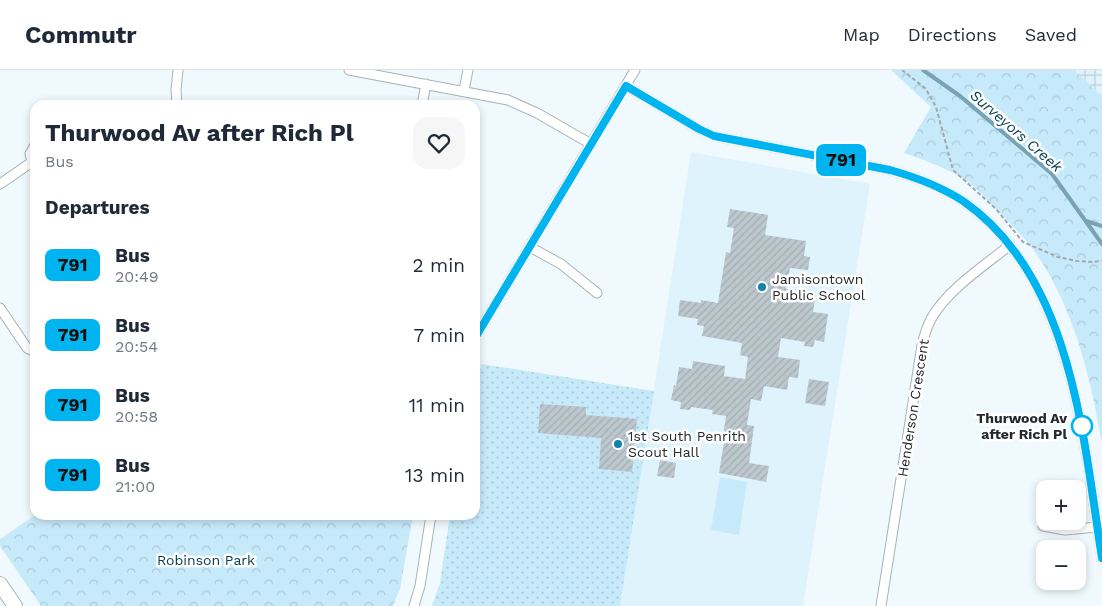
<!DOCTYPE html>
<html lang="en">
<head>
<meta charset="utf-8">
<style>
  body { margin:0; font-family:"Work Sans",sans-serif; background:#f6f6f7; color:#1f2937; height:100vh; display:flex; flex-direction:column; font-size:19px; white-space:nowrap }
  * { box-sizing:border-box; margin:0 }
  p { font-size:16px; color:#747a83 }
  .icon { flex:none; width:28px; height:28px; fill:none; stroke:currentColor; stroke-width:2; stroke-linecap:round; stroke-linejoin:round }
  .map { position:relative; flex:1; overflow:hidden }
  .drawer { position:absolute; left:30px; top:30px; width:450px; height:420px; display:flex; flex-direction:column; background:#fff; border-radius:15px; box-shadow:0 2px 8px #0003 }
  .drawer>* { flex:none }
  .badge { padding:0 10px; border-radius:8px; font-size:18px; line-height:32px }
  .controls { position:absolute; left:1036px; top:410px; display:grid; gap:10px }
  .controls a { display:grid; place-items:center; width:50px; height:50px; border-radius:10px; background:#fff; box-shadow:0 2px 8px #0003; font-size:25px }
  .map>.badge { position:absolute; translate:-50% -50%; box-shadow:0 0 0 2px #fff }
  h2 { padding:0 15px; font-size:19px; line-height:45px }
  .round { display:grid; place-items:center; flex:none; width:52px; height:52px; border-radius:15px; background:#f6f6f7 }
  .headline { display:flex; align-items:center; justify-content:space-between; height:85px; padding:0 15px }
  h1 { font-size:24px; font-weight:700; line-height:38px }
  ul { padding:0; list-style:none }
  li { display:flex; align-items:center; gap:15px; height:70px; padding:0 15px }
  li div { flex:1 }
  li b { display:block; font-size:19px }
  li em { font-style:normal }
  li .badge { min-width:55px; font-weight:700; text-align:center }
  header { display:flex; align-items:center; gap:30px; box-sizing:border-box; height:70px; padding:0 25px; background:#fff; border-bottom:1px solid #e0e1e3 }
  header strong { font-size:24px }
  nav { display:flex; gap:28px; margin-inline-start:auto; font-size:18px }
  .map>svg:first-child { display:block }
</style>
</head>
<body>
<header>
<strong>Commutr</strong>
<nav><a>Map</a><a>Directions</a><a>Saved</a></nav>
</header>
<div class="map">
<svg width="1102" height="536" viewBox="0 0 1102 536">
  <defs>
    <pattern id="industrial-grid" width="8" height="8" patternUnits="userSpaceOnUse" patternTransform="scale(1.25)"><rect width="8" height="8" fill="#dff3fd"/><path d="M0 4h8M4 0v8" fill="none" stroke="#bfd0d9"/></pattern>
    <pattern id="grass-dots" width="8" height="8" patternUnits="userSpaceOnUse" patternTransform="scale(1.25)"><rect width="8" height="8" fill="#c7eafb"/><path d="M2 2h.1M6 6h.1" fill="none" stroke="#abc9d7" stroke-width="1.8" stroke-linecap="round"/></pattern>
    <pattern id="forest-crowns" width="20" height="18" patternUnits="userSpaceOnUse" patternTransform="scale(1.25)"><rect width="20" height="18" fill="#c7eafb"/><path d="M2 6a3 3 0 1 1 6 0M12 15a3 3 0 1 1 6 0" fill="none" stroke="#abc9d7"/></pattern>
    <pattern id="building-hatch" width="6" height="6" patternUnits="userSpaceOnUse" patternTransform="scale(1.25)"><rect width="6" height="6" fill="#bdc8ce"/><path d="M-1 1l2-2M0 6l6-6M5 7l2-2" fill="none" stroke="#a2acb1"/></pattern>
  </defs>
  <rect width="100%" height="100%" fill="#f0fafe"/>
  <path fill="#dff3fd" d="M 691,82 L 870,114 L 803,536 L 620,536 Z"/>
  <path fill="url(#industrial-grid)" d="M 1074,0 L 1102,0 L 1102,26 Z"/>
  <path fill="url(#grass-dots)" d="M 482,294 L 654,321 L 620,536 L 432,536 L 440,513 L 450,445 L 475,445 L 475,312 Z"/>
  <path fill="url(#forest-crowns)" d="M 891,0 L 1074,0 L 1102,26 L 1102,374 C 1091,309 1074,239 1037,185 C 1025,168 1010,153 996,139 C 988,132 981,122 972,115 C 953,100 927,91 904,83 L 931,37 Z
    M 35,445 L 413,445 L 400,519 L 393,536 L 41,536 L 0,476 L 0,469 Z"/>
  <path fill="#c7eafb" d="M 720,407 L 747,412 L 739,465 L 711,460 Z"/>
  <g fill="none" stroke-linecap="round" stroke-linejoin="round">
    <path stroke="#7aa2b5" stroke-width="4" d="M 923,0 L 960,26 L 1052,104 L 1102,174
      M 1086,151 L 1102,156"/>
  </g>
  <path fill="url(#building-hatch)" d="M 730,139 L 768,145 L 765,165 L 806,171 L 804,186 L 810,187 L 808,200 L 790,198 L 786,219 L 816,224 L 813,242 L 828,244 L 824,272 L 815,270 L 813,277 L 804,276 L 805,272 L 781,268 L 778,287 L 800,290 L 798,308 L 789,307 L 787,320 L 764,316 L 761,331 L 751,329 L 747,355 L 754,356 L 749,393 L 769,396 L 766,412 L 719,403 L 725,366 L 723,366 L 726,346 L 712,344 L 713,340 L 691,337 L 690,340 L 680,339 L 681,332 L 671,330 L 674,315 L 676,316 L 679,297 L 692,299 L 693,291 L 725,296 L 724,306 L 745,309 L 748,287 L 740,285 L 742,273 L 702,266 L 704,256 L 697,255 L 698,249 L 678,246 L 680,230 L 701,233 L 701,230 L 718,233 L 726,182 L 730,183 L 734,158 L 727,157 Z
    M 809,309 L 829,312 L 825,336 L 805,333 Z
    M 540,334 L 586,337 L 586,345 L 637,349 L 632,402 L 599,399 L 601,368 L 538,363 Z
    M 660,390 L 676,393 L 674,408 L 657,406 Z"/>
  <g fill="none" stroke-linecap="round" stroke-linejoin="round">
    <g stroke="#a7b2b7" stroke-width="11">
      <path id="street" d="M 349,0 L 508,30 L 537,43 L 591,74
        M 626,16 L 699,59 L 714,66 L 890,100 C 915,107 940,116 963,131 C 1073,207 1083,369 1102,488
        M 464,20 L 468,0
        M 177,35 L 176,20 L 178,0
        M 422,35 L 426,14
        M 35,75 L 30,84 L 32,92 L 35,94
        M 0,114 L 32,92
        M 530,177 L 561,194 L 597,223
        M 0,238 L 27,278 L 35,282
        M 475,268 L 635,0
        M 1043,456 L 1065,460 L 1097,457
        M 414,536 L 420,516 L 431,445
        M 881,536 L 922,275 C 924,266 927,257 931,249 C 947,220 984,196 1010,175"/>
    </g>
    <g stroke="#a7b2b7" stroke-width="16">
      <path id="secondary" d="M 0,514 L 15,536"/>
    </g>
    <path stroke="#a1a9ad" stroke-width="2" stroke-dasharray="4 2.5" stroke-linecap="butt" d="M 902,0 L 926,19 L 936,37 L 953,100 L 996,139 L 1023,172 L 1058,187 L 1077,191 L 1093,192 L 1102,191"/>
    <use href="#street" stroke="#fff" stroke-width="9"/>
    <use href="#secondary" stroke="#fff" stroke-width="14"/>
  </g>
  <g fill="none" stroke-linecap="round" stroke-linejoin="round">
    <g stroke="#fff" stroke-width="11">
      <path id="line" d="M 475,268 L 626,16 L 699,59 L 714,66 L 890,100 C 915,107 940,116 963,131 C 1073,207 1083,368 1102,488"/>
    </g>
    <use href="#line" stroke="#00b5ef" stroke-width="8"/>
  </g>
  <g fill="#1182a9" stroke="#fff" stroke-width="2">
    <circle cx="762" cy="217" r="5"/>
    <circle cx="618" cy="374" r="5"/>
  </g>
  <circle fill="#fff" stroke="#00b5ef" stroke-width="2.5" cx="1082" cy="356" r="10"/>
  <g text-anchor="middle" stroke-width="5" stroke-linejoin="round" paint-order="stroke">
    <g font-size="14" fill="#252a2c" stroke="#fff" text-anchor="start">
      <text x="772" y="214">Jamisontown<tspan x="772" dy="16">Public School</tspan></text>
      <text x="628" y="371">1st South Penrith<tspan x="628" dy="16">Scout Hall</tspan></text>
    </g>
    <g font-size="14" fill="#252a2c" stroke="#fff">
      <text transform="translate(913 338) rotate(-81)" y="5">Henderson Crescent</text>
    </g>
    <g font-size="14" font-weight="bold" fill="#252a2c" stroke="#fff" text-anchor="end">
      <text x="1067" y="353">Thurwood Av<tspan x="1067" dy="16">after Rich Pl</tspan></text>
    </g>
    <g font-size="14" fill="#054055" stroke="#fff">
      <text x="206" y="495">Robinson Park</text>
    </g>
    <g font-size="15" font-style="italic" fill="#033e53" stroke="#fff">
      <text transform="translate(1016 61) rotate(41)" y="5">Surveyors Creek</text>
    </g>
  </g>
</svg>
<div class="controls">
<a>+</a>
<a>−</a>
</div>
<b class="badge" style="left:841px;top:90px;background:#00b5ef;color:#111">791</b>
<section class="drawer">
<div class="headline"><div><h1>Thurwood Av after Rich Pl</h1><p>Bus</p></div><a class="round"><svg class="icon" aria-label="heart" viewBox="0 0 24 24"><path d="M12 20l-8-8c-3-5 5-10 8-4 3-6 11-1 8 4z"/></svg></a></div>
<h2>Departures</h2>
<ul>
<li><span class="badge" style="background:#00b5ef;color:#111">791</span><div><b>Bus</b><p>20:49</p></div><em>2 min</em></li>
<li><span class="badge" style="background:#00b5ef;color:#111">791</span><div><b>Bus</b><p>20:54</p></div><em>7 min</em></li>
<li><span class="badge" style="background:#00b5ef;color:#111">791</span><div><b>Bus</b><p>20:58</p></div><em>11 min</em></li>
<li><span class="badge" style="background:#00b5ef;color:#111">791</span><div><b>Bus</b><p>21:00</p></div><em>13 min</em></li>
</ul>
</section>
</div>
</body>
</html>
